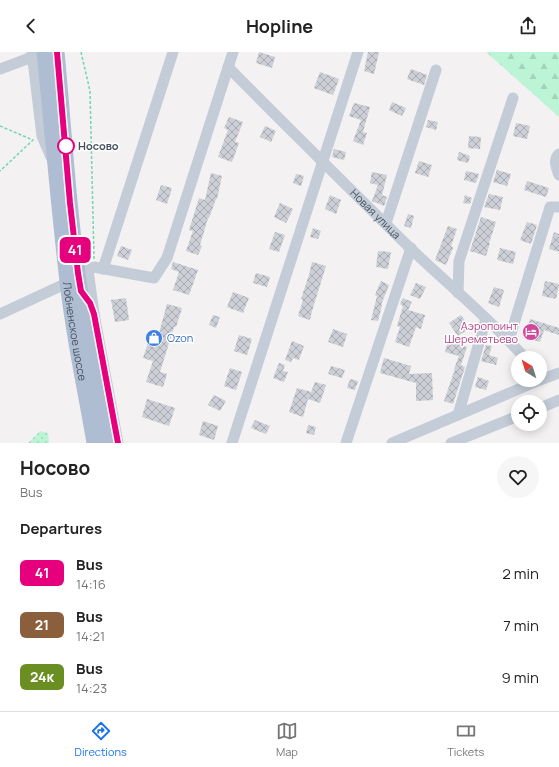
<!DOCTYPE html>
<html lang="en">
<head>
<meta charset="utf-8">
<style>
  body { margin:0; font-family:Manrope,sans-serif; background:#f6f6f6; color:#222; height:100vh; display:flex; flex-direction:column; font-size:15px; white-space:nowrap }
  * { box-sizing:border-box; margin:0 }
  p { font-size:13px; color:#767676 }
  .icon { flex:none; width:22px; height:22px; fill:none; stroke:currentColor; stroke-width:2; stroke-linecap:round; stroke-linejoin:round }
  .map { position:relative; height:391px; overflow:hidden }
  .side { display:flex; flex-direction:column; background:#fff; flex:1 }
  .side>* { flex:none }
  .badge { padding:0 8px; border-radius:6px; font-size:14px; line-height:26px }
  .needle { width:26px; rotate:322deg }
  .buttons { position:absolute; left:511px; top:299px; display:grid; gap:8px }
  .buttons a { display:grid; place-items:center; width:36px; height:36px; border-radius:50%; background:#fff; box-shadow:0 2px 10px #0003; font-size:20px }
  .map>.badge { position:absolute; translate:-50% -50%; box-shadow:0 0 0 2px #fff }
  h2 { padding:0 20px; font-size:15px; line-height:36px }
  .round { display:grid; place-items:center; flex:none; width:42px; height:42px; border-radius:21px; background:#f6f6f6 }
  .head { display:flex; align-items:center; justify-content:space-between; height:68px; padding:0 20px }
  h1 { font-size:19px; font-weight:700; line-height:30px }
  ul { padding:0; list-style:none }
  li { display:flex; align-items:center; gap:12px; height:52px; padding:0 20px }
  li div { flex:1 }
  li b { display:block; font-size:15px }
  li em { font-style:normal }
  li .badge { min-width:44px; font-weight:700; text-align:center }
  header { display:flex; justify-content:space-between; align-items:center; height:52px; padding:0 20px; background:#fff; font-size:18px; font-weight:700 }
  .tab-bar { display:flex; justify-content:space-around; align-items:center; height:56px; border-top:1px solid #e0e0e0; background:#fff; font-size:11px; color:#767676 }
  .tab-bar a { display:grid; justify-items:center; gap:2px }
  .tab-bar .on { color:#1a73e8 }
  .map>svg:first-child { display:block }
</style>
</head>
<body>
<header><svg class="icon" aria-label="back" viewBox="0 0 24 24"><path d="M15 5l-7 7 7 7"/></svg>Hopline<svg class="icon" aria-label="share" viewBox="0 0 24 24"><path d="M12 15V3M7 8l5-5 5 5M5 13v7h14v-7"/></svg></header>
<div class="map">
<svg width="559" height="391" viewBox="0 0 559 391">
  <defs>
    <pattern id="grass-dots" width="8" height="8" patternUnits="userSpaceOnUse"><rect width="8" height="8" fill="#bcf4d6"/><path d="M2 2h.1M6 6h.1" fill="none" stroke="#a3d3ba" stroke-width="1.8" stroke-linecap="round"/></pattern>
    <pattern id="forest-firs" width="22" height="20" patternUnits="userSpaceOnUse"><rect width="22" height="20" fill="#bcf4d6"/><path d="M5 1l3.5 6h-7zM16 11l3.5 6h-7z" fill="#a3d3ba"/></pattern>
    <pattern id="building-cross-hatch" width="8" height="8" patternUnits="userSpaceOnUse"><rect width="8" height="8" fill="#cdcfd6"/><path d="M0 0l8 8M0 8l8-8" fill="none" stroke="#a8abb1"/></pattern>
  </defs>
  <rect width="100%" height="100%" fill="#f3f1f1"/>
  <path fill="url(#grass-dots)" d="M 40,379 L 48,381 L 49,391 L 28,391 Z"/>
  <path fill="url(#forest-firs)" d="M 486,0 L 559,0 L 559,65 Z"/>
  <path fill="url(#building-cross-hatch)" d="M 259,0 L 275,5 L 272,16 L 256,11 Z
    M 368,0 L 379,0 L 374,22 L 364,19 Z
    M 411,17 L 427,23 L 424,33 L 407,27 Z
    M 320,20 L 339,27 L 333,43 L 314,36 Z
    M 392,50 L 406,56 L 402,64 L 389,58 Z
    M 354,51 L 370,55 L 363,80 L 367,81 L 363,93 L 353,89 L 361,68 L 349,64 Z
    M 229,65 L 243,70 L 235,90 L 239,91 L 232,110 L 218,105 L 228,78 L 224,76 Z
    M 428,68 L 438,70 L 436,78 L 426,75 Z
    M 516,71 L 530,74 L 527,87 L 513,84 Z
    M 265,74 L 276,79 L 271,90 L 260,85 Z
    M 469,84 L 481,85 L 480,97 L 468,96 Z
    M 334,97 L 346,100 L 344,108 L 332,105 Z
    M 459,100 L 470,104 L 468,111 L 457,108 Z
    M 419,109 L 432,113 L 428,125 L 415,121 Z
    M 497,118 L 511,122 L 507,134 L 493,130 Z
    M 466,119 L 479,122 L 476,131 L 464,128 Z
    M 372,120 L 387,123 L 382,143 L 387,145 L 384,154 L 372,149 L 378,133 L 370,131 Z
    M 211,121 L 222,124 L 217,147 L 216,147 L 209,166 L 208,166 L 200,193 L 202,194 L 198,203 L 186,199 L 193,179 L 189,178 L 199,146 L 205,148 Z
    M 296,122 L 304,124 L 301,134 L 293,131 Z
    M 527,129 L 549,136 L 546,145 L 524,138 Z
    M 161,133 L 172,136 L 167,152 L 156,148 Z
    M 489,142 L 503,145 L 500,158 L 484,155 Z
    M 330,143 L 341,148 L 336,162 L 325,157 Z
    M 465,143 L 472,146 L 470,152 L 463,151 Z
    M 280,151 L 293,157 L 286,171 L 274,165 Z
    M 408,162 L 414,164 L 411,176 L 404,174 Z
    M 481,165 L 496,170 L 489,191 L 490,191 L 486,204 L 470,199 Z
    M 527,170 L 537,173 L 531,192 L 520,188 Z
    M 448,174 L 457,177 L 451,194 L 453,196 L 446,213 L 435,208 Z
    M 313,176 L 321,179 L 318,187 L 310,185 Z
    M 275,180 L 285,183 L 279,200 L 269,197 Z
    M 554,180 L 559,182 L 559,200 L 549,197 Z
    M 121,194 L 132,198 L 128,208 L 117,204 Z
    M 500,196 L 516,200 L 513,212 L 497,208 Z
    M 378,199 L 391,200 L 388,217 L 376,215 Z
    M 173,210 L 198,218 L 189,243 L 173,238 L 179,220 L 171,217 Z
    M 312,210 L 326,214 L 312,259 L 310,268 L 298,264 L 303,248 L 301,247 L 309,223 Z
    M 256,221 L 270,225 L 267,235 L 253,231 Z
    M 381,229 L 389,233 L 381,253 L 382,253 L 378,269 L 371,268 L 377,244 L 375,243 Z
    M 545,229 L 559,232 L 556,247 L 542,244 Z
    M 416,231 L 426,235 L 420,247 L 410,243 Z
    M 494,235 L 504,238 L 499,255 L 488,251 Z
    M 233,240 L 249,246 L 243,261 L 227,255 Z
    M 126,246 L 129,268 L 115,270 L 111,248 Z
    M 403,246 L 412,250 L 408,258 L 425,263 L 421,277 L 416,275 L 409,295 L 395,290 L 400,275 L 397,274 L 403,254 L 400,252 Z
    M 167,252 L 182,256 L 176,275 L 174,275 L 160,320 L 167,322 L 163,335 L 146,330 L 153,309 L 143,306 L 152,279 L 159,281 Z
    M 213,263 L 220,265 L 216,276 L 209,273 Z
    M 461,263 L 470,276 L 458,284 L 449,271 Z
    M 530,267 L 559,276 L 559,283 L 544,278 L 540,290 L 525,285 Z
    M 333,277 L 347,282 L 343,295 L 328,290 Z
    M 239,283 L 252,287 L 247,303 L 234,299 Z
    M 292,289 L 304,294 L 299,308 L 293,306 L 291,310 L 285,308 Z
    M 448,289 L 467,295 L 461,313 L 465,315 L 453,352 L 444,349 L 455,317 L 454,317 L 459,304 L 445,300 Z
    M 486,293 L 492,294 L 489,303 L 498,306 L 496,313 L 481,309 Z
    M 384,306 L 411,314 L 409,322 L 432,321 L 433,348 L 416,349 L 416,331 L 380,321 Z
    M 279,311 L 285,313 L 283,319 L 288,320 L 284,330 L 273,326 Z
    M 331,314 L 345,318 L 342,326 L 328,322 Z
    M 230,316 L 242,320 L 236,338 L 224,334 Z
    M 478,325 L 489,329 L 486,338 L 475,335 Z
    M 350,327 L 358,329 L 355,338 L 347,336 Z
    M 315,330 L 326,333 L 320,351 L 308,347 L 303,365 L 289,360 L 297,336 L 311,340 Z
    M 214,343 L 226,349 L 220,359 L 208,353 Z
    M 147,347 L 175,356 L 169,374 L 142,365 Z
    M 255,368 L 270,374 L 266,382 L 251,376 Z
    M 203,369 L 218,374 L 214,388 L 199,383 Z
    M 308,373 L 316,375 L 314,383 L 306,381 Z"/>
  <g fill="none" stroke-linecap="round" stroke-linejoin="round">
    <path stroke="#71d6ac" stroke-width="1.5" stroke-dasharray="3 2" stroke-linecap="butt" d="M 81,0 L 90,39 L 94,207
      M 0,74 L 33,88 L 0,119"/>
    <g stroke="#c3ccd7" stroke-width="11">
      <path d="M 32,0 L 42,84 L 51,105"/>
      <path id="s1" d="M 228,15 C 288,76 350,137 411,197 C 449,233 490,267 525,306"/>
      <path d="M 0,17 L 32,5"/>
      <path d="M 559,102 C 553,108 556,115 559,123"/>
      <path d="M 386,171 L 436,18"/>
      <path d="M 103,217 L 173,0"/>
      <path d="M 458,241 L 459,209 L 513,46"/>
      <path d="M 92,256 L 94,262 L 118,391"/>
      <path d="M 0,262 L 67,231"/>
      <path d="M 94,262 L 88,218 L 94,215 L 154,226 L 167,206 L 233,0"/>
      <path d="M 509,288 L 550,155 L 559,155"/>
      <path d="M 540,328 L 559,321"/>
      <path d="M 540,356 L 559,348"/>
      <path d="M 458,363 L 486,267"/>
      <path d="M 232,391 L 358,0"/>
      <path d="M 346,391 L 411,196"/>
      <path d="M 392,391 L 540,328"/>
      <path d="M 451,391 L 518,364"/>
    </g>
    <g stroke="#aebdd2" stroke-width="15">
      <path id="s2" d="M 44,0 C 52,77 58,153 67,229 C 73,284 85,337 94,391"/>
      <path d="M 57,0 C 64,73 68,147 78,221 C 85,278 97,334 107,391"/>
    </g>
  </g>
  <g fill="none" stroke-linecap="round" stroke-linejoin="round">
    <g stroke="#fff" stroke-width="9">
      <path id="line" d="M 57,0 L 70,151 L 78,221 L 81,239 L 90,251 L 94,262 L 118,391"/>
    </g>
    <use href="#line" stroke="#e6007e" stroke-width="6"/>
  </g>
  <defs>
    <g id="hotel-disc" transform="scale(0.9)"><circle r="9.5" fill="#d1479c" stroke="#fff"/><path d="M-6-4.5h1.5V1H6V5H4.5V3h-9V5H-6ZM-4 0a1.8 1.8 0 1 1 3.6 0ZM.5 0V-2.5h3Q6-2.5 6 0Z" fill="#fff"/></g>
    <g id="shop-disc" transform="scale(0.9)"><circle r="9.5" fill="#3f7fe0" stroke="#fff"/><path d="M-5-2.5h2.3a2.7 3.5 0 0 1 5.4 0H5L5.5 6h-11ZM-1.5-2.5h3a1.5 2.3 0 0 0-3 0Z" fill="#fff"/></g>
  </defs>
  <g fill-rule="evenodd">
    <use href="#hotel-disc" x="531" y="280"/>
    <use href="#shop-disc" x="154" y="286"/>
  </g>
  <circle fill="#fff" stroke="#e6007e" stroke-width="2" cx="66" cy="94" r="8"/>
  <g text-anchor="middle" stroke-width="3" stroke-linejoin="round" paint-order="stroke">
    <g font-size="11" font-weight="bold" fill="#475261" stroke="#fff" text-anchor="start">
      <text x="78" y="98">Носово</text>
    </g>
    <g font-size="11" fill="#475261" stroke="#fff">
      <text dy="4" stroke="none"><textPath href="#s1" startOffset="208">Новая улица</textPath></text>
      <text dy="4" stroke="none"><textPath href="#s2" startOffset="281">Лобненское шоссе</textPath></text>
    </g>
    <g font-size="11" fill="#b23c85" stroke="#fff" text-anchor="end">
      <text x="518" y="278">Аэропоинт<tspan x="518" dy="13">Шереметьево</tspan></text>
    </g>
    <g font-size="11" fill="#366cbe" stroke="#fff" text-anchor="start">
      <text x="167" y="290">Ozon</text>
    </g>
  </g>
</svg>
<div class="buttons">
<a><svg class="needle" viewBox="-14 -14 28 28"><path d="M0-13l5 13h-10z" fill="#e53935"/><path d="M0 13l5-13h-10z" fill="#767676"/></svg></a>
<a><svg class="icon" aria-label="locate" viewBox="0 0 24 24"><circle cx="12" cy="12" r="6"/><path d="M12 2v4M12 18v4M2 12h4M18 12h4"/></svg></a>
</div>
<b class="badge" style="left:75px;top:198px;background:#e6007e;color:#fff">41</b>
</div>
<section class="side">
<div class="head"><div><h1>Носово</h1><p>Bus</p></div><a class="round"><svg class="icon" aria-label="heart" viewBox="0 0 24 24"><path d="M12 20l-8-8c-3-5 5-10 8-4 3-6 11-1 8 4z"/></svg></a></div>
<h2>Departures</h2>
<ul>
<li><span class="badge" style="background:#e6007e;color:#fff">41</span><div><b>Bus</b><p>14:16</p></div><em>2 min</em></li>
<li><span class="badge" style="background:#8b5e3c;color:#fff">21</span><div><b>Bus</b><p>14:21</p></div><em>7 min</em></li>
<li><span class="badge" style="background:#6b8e23;color:#fff">24к</span><div><b>Bus</b><p>14:23</p></div><em>9 min</em></li>
</ul>
</section>
<nav class="tab-bar">
<a class="on"><svg class="icon" aria-label="directions" viewBox="0 0 24 24"><path d="M12 3l9 9-9 9-9-9zM9 14v-3h6M13 9l2 2-2 2"/></svg>Directions</a>
<a><svg class="icon" aria-label="map" viewBox="0 0 24 24"><path d="M3 6l6-2 6 2 6-2v14l-6 2-6-2-6 2zM9 4v14M15 6v14"/></svg>Map</a>
<a><svg class="icon" aria-label="tickets" viewBox="0 0 24 24"><path d="M3 7h18v10H3zM15 7v10"/></svg>Tickets</a>
</nav>
</body>
</html>
